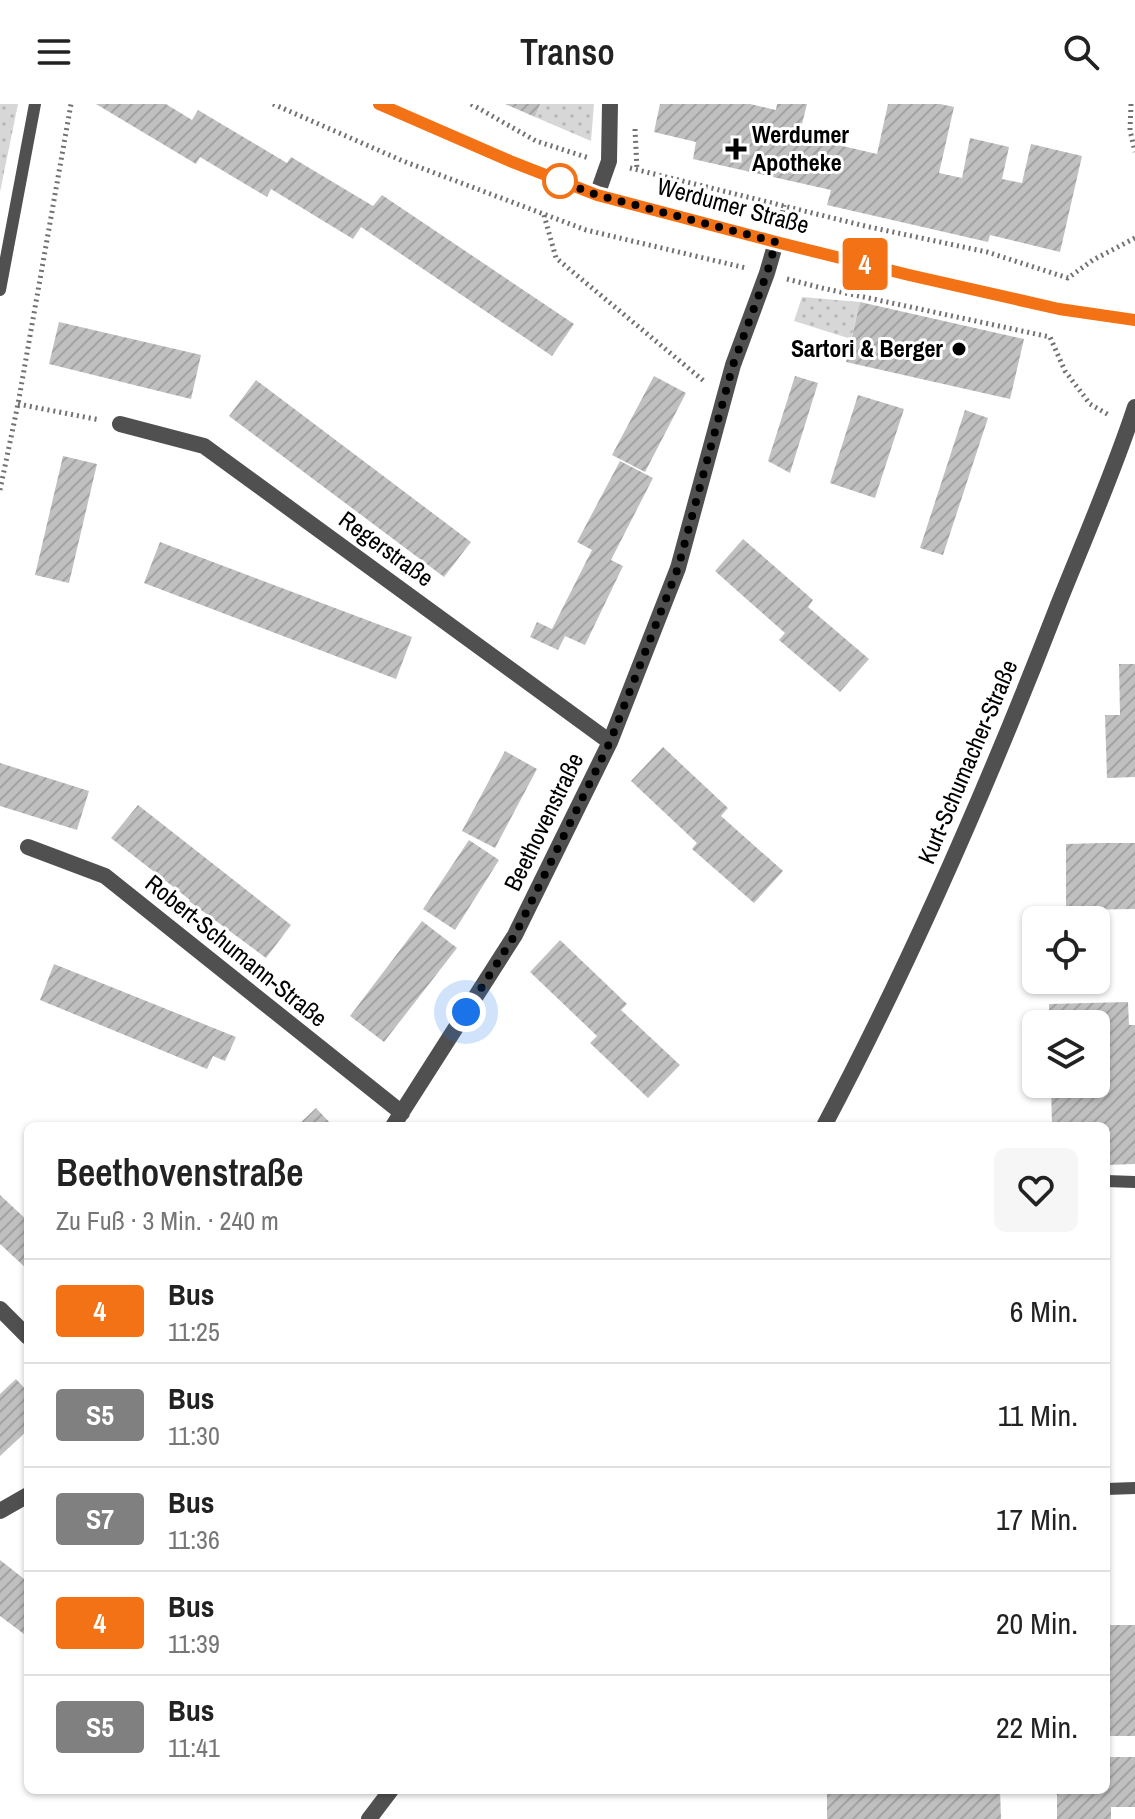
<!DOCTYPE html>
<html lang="de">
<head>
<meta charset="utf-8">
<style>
  body { margin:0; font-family:"Archivo Narrow",sans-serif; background:#f6f6f6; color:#222; height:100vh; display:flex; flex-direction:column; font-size:30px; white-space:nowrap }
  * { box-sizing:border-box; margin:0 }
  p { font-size:26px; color:#767676 }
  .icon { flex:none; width:44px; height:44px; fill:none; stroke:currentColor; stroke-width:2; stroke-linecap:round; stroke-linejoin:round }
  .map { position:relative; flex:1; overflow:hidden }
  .panel { position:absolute; left:24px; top:1018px; width:1086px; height:672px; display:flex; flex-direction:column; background:#fff; border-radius:12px; box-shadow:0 2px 6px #0004 }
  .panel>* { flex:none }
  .badge { padding:0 16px; border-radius:6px; font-size:28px; line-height:52px }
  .controls { position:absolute; left:1022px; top:802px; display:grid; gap:16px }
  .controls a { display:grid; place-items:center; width:88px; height:88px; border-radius:12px; background:#fff; box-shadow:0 2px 6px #0004; font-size:40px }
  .you { position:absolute; width:40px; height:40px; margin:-20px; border:6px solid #fff; border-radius:50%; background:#1a73e8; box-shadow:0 0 0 12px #1a73e833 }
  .map>.badge { position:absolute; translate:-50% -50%; box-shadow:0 0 0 4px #fff }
  .round { display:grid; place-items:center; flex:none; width:84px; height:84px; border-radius:12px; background:#f6f6f6 }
  .head { display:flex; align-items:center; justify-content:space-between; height:136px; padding:0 32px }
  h1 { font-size:38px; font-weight:600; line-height:60px }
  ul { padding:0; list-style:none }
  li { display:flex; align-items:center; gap:24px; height:104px; padding:0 32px; border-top:2px solid #e0e0e0 }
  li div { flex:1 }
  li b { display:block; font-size:30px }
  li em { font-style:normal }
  li .badge { min-width:88px; font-weight:700; text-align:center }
  header { display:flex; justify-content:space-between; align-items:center; height:104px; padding:0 32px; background:#fff; font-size:36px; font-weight:600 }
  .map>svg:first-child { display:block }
</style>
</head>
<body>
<header><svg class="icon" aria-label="menu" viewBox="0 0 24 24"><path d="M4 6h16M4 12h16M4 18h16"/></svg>Transo<svg class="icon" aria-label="search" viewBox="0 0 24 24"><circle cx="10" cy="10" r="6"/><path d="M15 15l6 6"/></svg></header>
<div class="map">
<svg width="1135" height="1715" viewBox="0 0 1135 1715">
  <defs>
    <pattern id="park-dots" width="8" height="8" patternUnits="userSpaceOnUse" patternTransform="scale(2)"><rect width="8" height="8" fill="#d7d7d7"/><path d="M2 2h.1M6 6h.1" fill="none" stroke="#b7b7b7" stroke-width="1.8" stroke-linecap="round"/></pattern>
    <pattern id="building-hatch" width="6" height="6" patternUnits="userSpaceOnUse" patternTransform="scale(2)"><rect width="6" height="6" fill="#c0c0c0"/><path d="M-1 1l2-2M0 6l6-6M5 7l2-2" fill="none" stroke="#a3a3a3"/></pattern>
  </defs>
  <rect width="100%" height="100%" fill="#fff"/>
  <path fill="url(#park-dots)" d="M 0,0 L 18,0 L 0,88 Z
    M 540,0 L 594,0 L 591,37 L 535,13 Z
    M 802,193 L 860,198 L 851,235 L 794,217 Z"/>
  <path fill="url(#building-hatch)" d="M 96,0 L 166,0 L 192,16 L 198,6 L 287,59 L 291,53 L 373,102 L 382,91 L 574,220 L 552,252 L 361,123 L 353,135 L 271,85 L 267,93 L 200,53 L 196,60 Z
    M 505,0 L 540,0 L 535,13 Z
    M 660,0 L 750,0 L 776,6 L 777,0 L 807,0 L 799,32 L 877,50 L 888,0 L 940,0 L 954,3 L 939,69 L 962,74 L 970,34 L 1009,43 L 1002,75 L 1022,79 L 1031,40 L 1082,52 L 1060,148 L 990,131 L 988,138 L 827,101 L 831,86 L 693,55 L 696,38 L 654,28 Z
    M 860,198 L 1024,235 L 1010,295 L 846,258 Z
    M 59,218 L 201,251 L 191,295 L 49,260 Z
    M 654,272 L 686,289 L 645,368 L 612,351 Z
    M 795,272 L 818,279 L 790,369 L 768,357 Z
    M 256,276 L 471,438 L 444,473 L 229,312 Z
    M 858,291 L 904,305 L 875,394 L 830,379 Z
    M 965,306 L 988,314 L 943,451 L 920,444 Z
    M 63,352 L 97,360 L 69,479 L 35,471 Z
    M 620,357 L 653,374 L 611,456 L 623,462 L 585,541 L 565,532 L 558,546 L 530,533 L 537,518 L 552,525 L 592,446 L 577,438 Z
    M 743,435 L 813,496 L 808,503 L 869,555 L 840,588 L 779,536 L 785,529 L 715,467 Z
    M 160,438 L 412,533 L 396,575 L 144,479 Z
    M 1119,560 L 1135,560 L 1135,673 L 1107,674 L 1105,611 L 1120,611 Z
    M 663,643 L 728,704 L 721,712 L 783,767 L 754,799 L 692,745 L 697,739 L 631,677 Z
    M 505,647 L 537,665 L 495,744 L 462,727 Z
    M 0,659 L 89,687 L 77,726 L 0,702 Z
    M 138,701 L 291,821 L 266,854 L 189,797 L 190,796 L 111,734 Z
    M 469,736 L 499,756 L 455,826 L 423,805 Z
    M 1103,739 L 1135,739 L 1135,805 L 1066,806 L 1066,740 Z
    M 422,817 L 457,844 L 384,938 L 350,912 Z
    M 560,836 L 627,900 L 621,906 L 680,961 L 648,994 L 590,939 L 597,932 L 530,868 Z
    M 54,860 L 236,933 L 225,957 L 213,952 L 207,965 L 40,896 Z
    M 1128,898 L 1129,921 L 1135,921 L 1135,1060 L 1106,1061 L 1106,1022 L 1052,1022 L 1051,980 L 1096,980 L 1096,920 L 1049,920 L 1049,900 Z
    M 316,1004 L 333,1022 L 297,1022 Z
    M 0,1091 L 28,1117 L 28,1166 L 0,1140 Z
    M 16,1275 L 28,1288 L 28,1326 L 0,1352 L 0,1290 Z
    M 0,1456 L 28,1478 L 28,1533 L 0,1512 Z
    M 1106,1521 L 1135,1521 L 1135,1632 L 1106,1632 Z
    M 1106,1653 L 1135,1653 L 1135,1703 L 1111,1703 L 1111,1715 L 1057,1715 L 1057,1686 L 1106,1686 Z
    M 827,1686 L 1000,1686 L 1001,1715 L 827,1715 Z"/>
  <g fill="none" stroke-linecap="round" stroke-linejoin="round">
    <path stroke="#727272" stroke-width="5" stroke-dasharray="2 4" stroke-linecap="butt" d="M 273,0 L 403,57 L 586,126 L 746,164
      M 471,0 L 536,37 L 589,54
      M 1131,0 L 1130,26 L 1135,48
      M 635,25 L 637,66
      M 630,64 L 865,122 L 987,148 L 1068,174 L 1093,156 L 1135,134
      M 544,111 L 556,154 L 705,278
      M 780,120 L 784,101
      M 787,175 L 822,184 L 1050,233 L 1065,267 L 1090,300 L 1109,311
      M 18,300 L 100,316
      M 0,386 L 18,300 L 71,0"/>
    <path stroke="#505050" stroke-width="12" d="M 0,186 L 35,0
      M 1106,1077 L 1135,1078
      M 1106,1385 L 1135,1384"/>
    <path stroke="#505050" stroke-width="16" d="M 379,0 L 510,57 L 597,91 L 776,138 L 909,171 L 1059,205 L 1135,216
      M 597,91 L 609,57 L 610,0
      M 120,320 L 204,342 L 610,638
      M 28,743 L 105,772 L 402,1009
      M 393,1022 L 515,831 L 610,638 L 678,464 L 733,261 L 767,169 L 776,138
      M 0,1205 L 28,1233
      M 0,1407 L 28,1391"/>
    <path stroke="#505050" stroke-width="16" d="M 824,1022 C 913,854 989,679 1058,501 C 1084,436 1113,370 1135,303
      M 369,1715 L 391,1686"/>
  </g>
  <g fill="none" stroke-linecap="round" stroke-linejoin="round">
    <g stroke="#fff" stroke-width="18">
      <path id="line" d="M 379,0 L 510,57 L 597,91 L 776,138 L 909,171 L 1059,205 L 1135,216"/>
    </g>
    <use href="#line" stroke="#f47216" stroke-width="12"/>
    <path stroke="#000" stroke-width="8" stroke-dasharray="0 14.4" d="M 466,908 L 515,831 L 610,638 L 678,464 L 733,261 L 767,169 L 776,138 L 597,91 L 560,77"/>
  </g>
  <g fill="#000" stroke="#fff" stroke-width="3">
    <path d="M732 33h8v8h8v8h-8v8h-8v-8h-8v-8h8z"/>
    <circle cx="959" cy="245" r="8"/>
  </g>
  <circle fill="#fff" stroke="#f47216" stroke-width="4" cx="560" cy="77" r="16"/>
  <g text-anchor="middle" stroke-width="6" stroke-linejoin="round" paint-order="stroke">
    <g font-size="24" font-weight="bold" fill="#000" stroke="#fff" text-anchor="start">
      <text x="752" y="39">Werdumer<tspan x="752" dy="28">Apotheke</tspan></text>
      <text x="943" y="253" text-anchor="end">Sartori &amp; Berger</text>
    </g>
    <g font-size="24" fill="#000" stroke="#fff">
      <text transform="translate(733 102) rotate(15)" y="8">Werdumer Straße</text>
      <text transform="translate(386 445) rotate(36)" y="8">Regerstraße</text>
      <text transform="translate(968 658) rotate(-67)" y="8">Kurt-Schumacher-Straße</text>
      <text transform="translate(544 718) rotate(-64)" y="8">Beethovenstraße</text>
      <text transform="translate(236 847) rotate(39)" y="8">Robert-Schumann-Straße</text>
    </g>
  </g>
</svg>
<div class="controls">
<a><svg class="icon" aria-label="locate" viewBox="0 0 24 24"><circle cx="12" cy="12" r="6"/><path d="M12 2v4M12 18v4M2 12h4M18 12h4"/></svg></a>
<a><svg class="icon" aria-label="layers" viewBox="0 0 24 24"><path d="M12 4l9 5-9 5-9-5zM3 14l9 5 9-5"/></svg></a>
</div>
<div class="you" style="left:466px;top:908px"></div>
<b class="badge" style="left:865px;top:160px;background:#f47216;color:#fff">4</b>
<section class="panel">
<div class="head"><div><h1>Beethovenstraße</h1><p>Zu Fuß · 3 Min. · 240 m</p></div><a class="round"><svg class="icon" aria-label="heart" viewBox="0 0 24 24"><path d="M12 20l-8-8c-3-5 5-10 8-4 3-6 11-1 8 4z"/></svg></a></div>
<ul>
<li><span class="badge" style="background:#f47216;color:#fff">4</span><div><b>Bus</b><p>11:25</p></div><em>6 Min.</em></li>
<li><span class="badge" style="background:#808080;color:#fff">S5</span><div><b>Bus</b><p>11:30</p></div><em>11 Min.</em></li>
<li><span class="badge" style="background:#808080;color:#fff">S7</span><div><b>Bus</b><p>11:36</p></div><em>17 Min.</em></li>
<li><span class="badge" style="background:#f47216;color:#fff">4</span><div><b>Bus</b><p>11:39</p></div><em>20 Min.</em></li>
<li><span class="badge" style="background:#808080;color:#fff">S5</span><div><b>Bus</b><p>11:41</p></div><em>22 Min.</em></li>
</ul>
</section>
</div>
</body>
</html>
